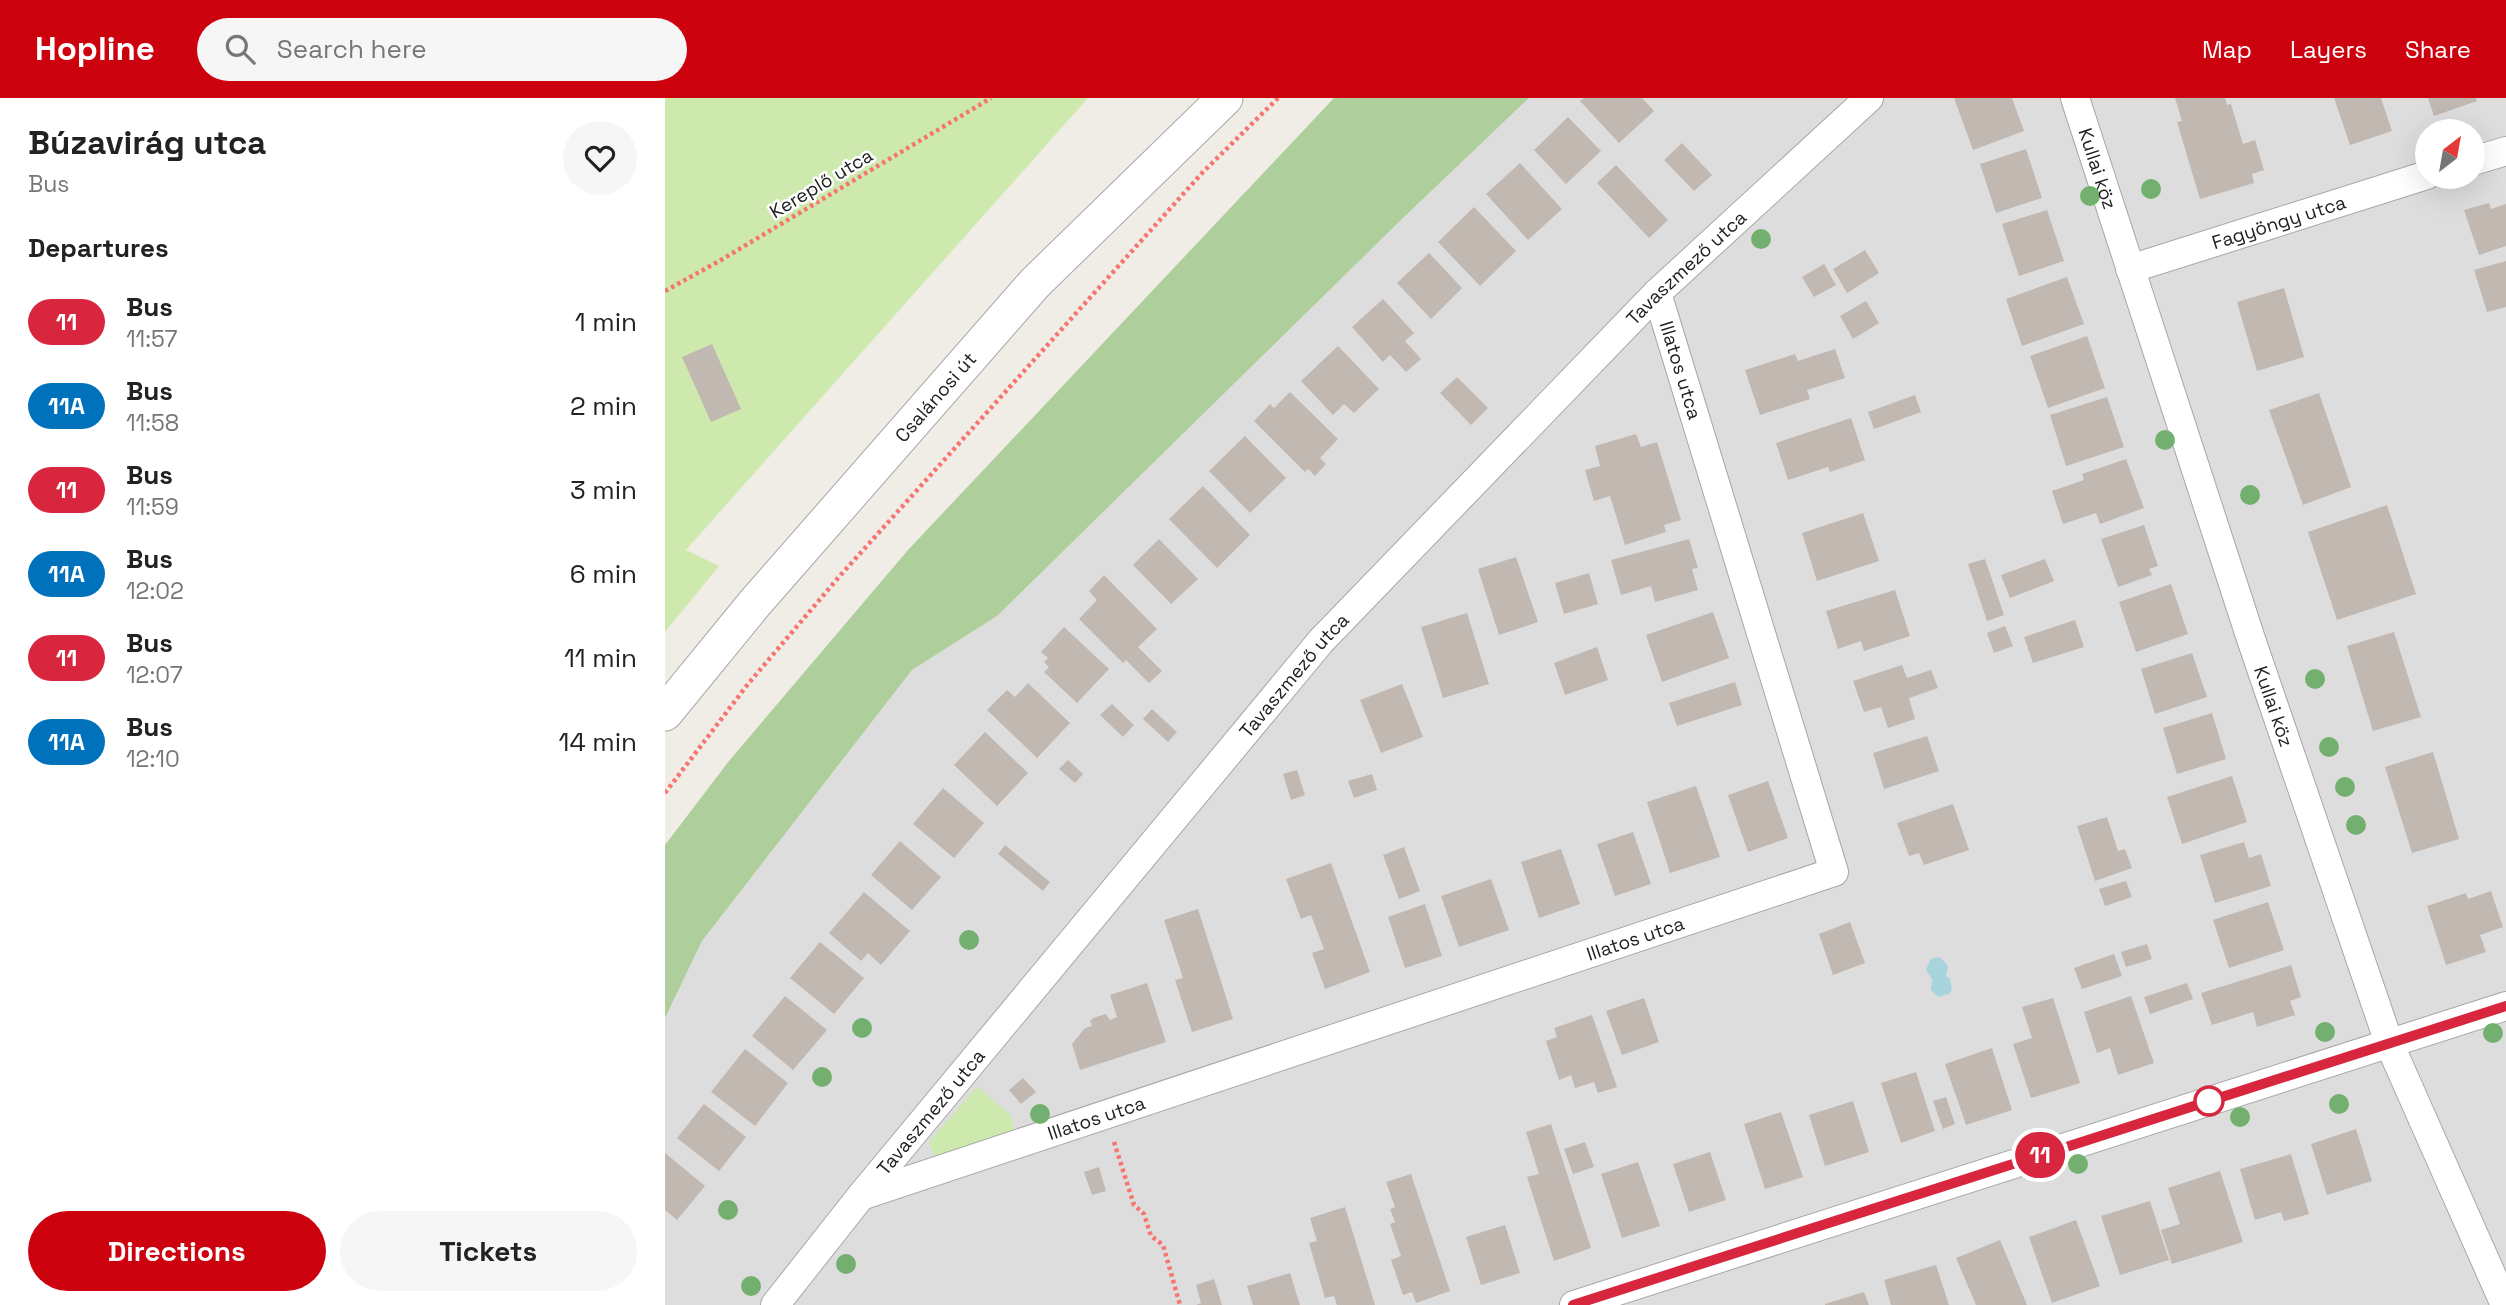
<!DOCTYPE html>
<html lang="en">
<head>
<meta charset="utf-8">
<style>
  body { margin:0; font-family:"Space Grotesk",sans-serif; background:#f6f6f6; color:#222; height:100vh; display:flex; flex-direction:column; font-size:26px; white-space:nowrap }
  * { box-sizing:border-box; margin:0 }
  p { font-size:23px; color:#767676 }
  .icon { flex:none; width:38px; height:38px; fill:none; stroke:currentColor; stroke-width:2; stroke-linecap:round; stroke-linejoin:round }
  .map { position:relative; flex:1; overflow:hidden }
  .details { display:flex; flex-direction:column; background:#fff; width:665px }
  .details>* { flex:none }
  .badge { padding:0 14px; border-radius:23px; font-size:24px; line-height:46px }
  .needle { width:46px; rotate:31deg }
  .controls { position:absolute; left:1750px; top:21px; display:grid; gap:14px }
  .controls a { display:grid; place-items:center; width:70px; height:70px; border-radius:50%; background:#fff; box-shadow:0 7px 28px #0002; font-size:35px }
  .map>.badge { position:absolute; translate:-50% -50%; box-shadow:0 0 0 4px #fff }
  h2 { padding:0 28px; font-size:26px; line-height:63px }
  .round { display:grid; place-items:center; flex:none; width:74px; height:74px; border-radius:37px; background:#f6f6f6 }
  .summary { display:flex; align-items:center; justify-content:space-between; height:119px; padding:0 28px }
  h1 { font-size:33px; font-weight:700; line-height:52px }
  .action { display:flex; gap:14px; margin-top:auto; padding:14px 28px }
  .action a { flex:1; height:80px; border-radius:42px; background:#cd020f; color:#fff; font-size:28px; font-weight:700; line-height:80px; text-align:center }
  .action a+a { background:#f6f6f6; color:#222 }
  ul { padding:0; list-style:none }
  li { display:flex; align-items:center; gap:21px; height:84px; padding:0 28px }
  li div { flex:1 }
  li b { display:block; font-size:26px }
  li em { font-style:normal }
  li .badge { min-width:77px; font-weight:700; text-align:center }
  header { display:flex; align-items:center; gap:42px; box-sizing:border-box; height:98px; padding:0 35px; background:#cd020f; color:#fff }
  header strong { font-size:33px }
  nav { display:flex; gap:38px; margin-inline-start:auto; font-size:24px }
  .search { width:490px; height:63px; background:#f6f6f6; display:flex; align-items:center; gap:18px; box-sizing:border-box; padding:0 24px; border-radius:38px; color:#767676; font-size:26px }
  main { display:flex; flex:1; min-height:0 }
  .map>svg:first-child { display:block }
</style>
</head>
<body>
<header>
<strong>Hopline</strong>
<div class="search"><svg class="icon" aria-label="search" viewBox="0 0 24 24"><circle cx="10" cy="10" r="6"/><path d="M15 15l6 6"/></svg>Search here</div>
<nav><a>Map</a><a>Layers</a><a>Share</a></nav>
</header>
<main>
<section class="details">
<div class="summary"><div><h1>Búzavirág utca</h1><p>Bus</p></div><a class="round"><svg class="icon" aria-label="heart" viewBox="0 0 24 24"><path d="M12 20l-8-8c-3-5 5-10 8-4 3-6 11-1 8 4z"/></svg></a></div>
<h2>Departures</h2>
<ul>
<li><span class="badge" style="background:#d7263d;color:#fff">11</span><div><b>Bus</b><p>11:57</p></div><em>1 min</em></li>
<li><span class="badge" style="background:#0072bc;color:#fff">11A</span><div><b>Bus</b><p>11:58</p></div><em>2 min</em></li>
<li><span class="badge" style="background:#d7263d;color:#fff">11</span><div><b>Bus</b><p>11:59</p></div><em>3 min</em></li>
<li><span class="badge" style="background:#0072bc;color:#fff">11A</span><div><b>Bus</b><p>12:02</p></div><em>6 min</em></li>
<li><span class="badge" style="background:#d7263d;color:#fff">11</span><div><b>Bus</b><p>12:07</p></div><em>11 min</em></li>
<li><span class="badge" style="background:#0072bc;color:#fff">11A</span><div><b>Bus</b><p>12:10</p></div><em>14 min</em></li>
</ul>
<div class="action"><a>Directions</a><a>Tickets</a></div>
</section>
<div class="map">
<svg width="1841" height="1207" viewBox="0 0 1841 1207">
  <rect width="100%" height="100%" fill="#f0ece6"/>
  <path fill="#dedddd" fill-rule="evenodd" d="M 864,0 L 1841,0 L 1841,1207 L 0,1207 L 0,920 L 37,843 L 247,572 L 332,518 L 737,121 ZM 1762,33 L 1808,33 L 1808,79 L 1762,79 Z"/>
  <path fill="#cee9ad" d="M 0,0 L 423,0 L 21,452 L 54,468 L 0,534 Z
    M 312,989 L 345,1016 L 350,1034 L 276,1060 L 268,1056 L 264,1044 Z"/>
  <path fill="#aecf9b" d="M 669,0 L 864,0 L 737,121 L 332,518 L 247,572 L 37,843 L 0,920 L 0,747 L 64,663 L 243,452 Z"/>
  <path fill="#a7d4dd" d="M 1271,859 L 1276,860 L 1283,868 L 1281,878 L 1285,881 L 1287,892 L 1284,896 L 1273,899 L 1266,892 L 1267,881 L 1261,872 L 1265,862 Z"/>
  <path fill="#c1b8b2" d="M 919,0 L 977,0 L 989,13 L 954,45 L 915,3 Z
    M 1289,0 L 1347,0 L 1359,33 L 1308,52 Z
    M 1510,0 L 1560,0 L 1562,7 L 1566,6 L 1578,46 L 1590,42 L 1599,72 L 1587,76 L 1589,85 L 1535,101 L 1512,24 L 1517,23 Z
    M 1669,0 L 1716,0 L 1727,33 L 1685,47 Z
    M 1763,0 L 1811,0 L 1812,3 L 1769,18 Z
    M 903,19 L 936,53 L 901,86 L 869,52 Z
    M 1017,45 L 1047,77 L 1029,93 L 999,62 Z
    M 1361,51 L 1377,100 L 1331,115 L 1315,66 Z
    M 855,65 L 897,111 L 863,142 L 821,96 Z
    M 951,67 L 1003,122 L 984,140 L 932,85 Z
    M 1824,105 L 1826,111 L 1841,106 L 1841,148 L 1814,157 L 1799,112 Z
    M 809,109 L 851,153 L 815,188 L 773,144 Z
    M 1382,112 L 1399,163 L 1354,178 L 1337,126 Z
    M 1200,152 L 1214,175 L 1182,195 L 1168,171 Z
    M 764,155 L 797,190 L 766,221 L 732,185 Z
    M 1841,163 L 1841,209 L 1822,214 L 1809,172 Z
    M 1159,166 L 1171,187 L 1149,199 L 1137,179 Z
    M 1402,179 L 1419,226 L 1357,248 L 1341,201 Z
    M 1619,190 L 1639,259 L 1592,273 L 1572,204 Z
    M 718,201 L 749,235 L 740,243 L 756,261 L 741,274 L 725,257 L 718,264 L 687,229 Z
    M 1201,203 L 1214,225 L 1188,241 L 1175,218 Z
    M 1422,238 L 1440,290 L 1383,310 L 1365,258 Z
    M 47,246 L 76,311 L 46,324 L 17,259 Z
    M 673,248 L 714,291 L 689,315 L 679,306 L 668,317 L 636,283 Z
    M 1170,251 L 1180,280 L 1142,292 L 1145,301 L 1095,317 L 1080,272 L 1130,256 L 1133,263 Z
    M 792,279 L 823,310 L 806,327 L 775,295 Z
    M 625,294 L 673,341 L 655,360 L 661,366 L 650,378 L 643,371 L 640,374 L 589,323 L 605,306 L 609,310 Z
    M 1654,295 L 1686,389 L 1638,407 L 1604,312 Z
    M 1250,297 L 1256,314 L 1209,331 L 1203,314 Z
    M 1442,299 L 1459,349 L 1401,368 L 1385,317 Z
    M 1186,320 L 1200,362 L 1165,374 L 1163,369 L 1123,382 L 1111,345 Z
    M 971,336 L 976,349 L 992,344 L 1016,422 L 999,427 L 1001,434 L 960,447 L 945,398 L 929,403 L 920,372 L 935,368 L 930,348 Z
    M 580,338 L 621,380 L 585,415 L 544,373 Z
    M 1461,361 L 1479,410 L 1435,426 L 1431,415 L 1398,426 L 1387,393 L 1419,382 L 1417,376 Z
    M 538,388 L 585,437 L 552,470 L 504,421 Z
    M 1722,407 L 1751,496 L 1672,522 L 1643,434 Z
    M 1198,415 L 1214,463 L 1152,483 L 1137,435 Z
    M 1479,427 L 1493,468 L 1484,471 L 1487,477 L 1453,489 L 1436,441 Z
    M 494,441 L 533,481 L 506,506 L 468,467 Z
    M 1024,441 L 1033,470 L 1027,471 L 1033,492 L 990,504 L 986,488 L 956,497 L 946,462 Z
    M 851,459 L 873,524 L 834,537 L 813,471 Z
    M 1320,461 L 1339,517 L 1322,523 L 1303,466 Z
    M 1380,461 L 1389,483 L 1345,500 L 1336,477 Z
    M 924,475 L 933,506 L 899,516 L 890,485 Z
    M 439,477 L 492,531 L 473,549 L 497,573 L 484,585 L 461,562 L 458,565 L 414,521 L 432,502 L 424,493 Z
    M 1506,486 L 1523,536 L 1471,554 L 1454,504 Z
    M 1230,492 L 1245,538 L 1199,553 L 1196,543 L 1173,551 L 1161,513 Z
    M 1048,514 L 1064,560 L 997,584 L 981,537 Z
    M 802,515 L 824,586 L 778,600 L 756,529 Z
    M 1410,522 L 1419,549 L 1368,565 L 1359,539 Z
    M 1340,528 L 1348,548 L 1329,555 L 1322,535 Z
    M 399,529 L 444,571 L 412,605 L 379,574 L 384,569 L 379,564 L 383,560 L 376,554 Z
    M 1729,534 L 1756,619 L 1708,633 L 1682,548 Z
    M 932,549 L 943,582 L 900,597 L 889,565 Z
    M 1527,555 L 1542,599 L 1490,616 L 1476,571 Z
    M 1237,567 L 1242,580 L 1266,572 L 1273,590 L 1244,600 L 1250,621 L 1223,630 L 1216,609 L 1199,614 L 1188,583 Z
    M 1070,584 L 1077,607 L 1012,628 L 1004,605 Z
    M 363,585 L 405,625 L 372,660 L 322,612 L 342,592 L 350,599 Z
    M 737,586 L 758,639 L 716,655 L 695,602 Z
    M 447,606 L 469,627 L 458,639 L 435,617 Z
    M 487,611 L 512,634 L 503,644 L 478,621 Z
    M 1547,615 L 1561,661 L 1512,676 L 1498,630 Z
    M 320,634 L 363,675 L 332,708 L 289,667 Z
    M 1262,638 L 1274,673 L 1219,691 L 1208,655 Z
    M 1768,654 L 1794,741 L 1747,755 L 1720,669 Z
    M 403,662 L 418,676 L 410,685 L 394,671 Z
    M 632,672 L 640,697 L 626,702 L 618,676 Z
    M 707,676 L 712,692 L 689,700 L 683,683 Z
    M 1567,678 L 1582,724 L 1517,746 L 1502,699 Z
    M 1103,683 L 1123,740 L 1083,754 L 1063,697 Z
    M 1031,688 L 1055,759 L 1005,775 L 982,704 Z
    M 278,690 L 319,725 L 289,760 L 248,726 Z
    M 1288,706 L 1304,752 L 1259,767 L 1254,755 L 1244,758 L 1232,725 Z
    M 1442,719 L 1453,753 L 1460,751 L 1467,770 L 1430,783 L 1412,728 Z
    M 968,734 L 986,786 L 950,798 L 932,746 Z
    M 235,743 L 276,779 L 247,812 L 206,777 Z
    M 1579,744 L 1584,760 L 1596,756 L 1606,788 L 1550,805 L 1535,757 Z
    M 340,747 L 385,784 L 378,793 L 333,756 Z
    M 739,749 L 755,793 L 734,801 L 718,757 Z
    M 896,751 L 915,806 L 874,820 L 856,764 Z
    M 666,765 L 705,874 L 660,891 L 647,855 L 659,851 L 646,817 L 636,821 L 621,781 Z
    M 826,781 L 844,832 L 794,849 L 776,798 Z
    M 1461,783 L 1467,799 L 1440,808 L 1434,791 Z
    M 1826,793 L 1838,829 L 1815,837 L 1821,854 L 1781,867 L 1762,808 L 1801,795 L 1803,801 Z
    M 199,794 L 245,833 L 216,867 L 203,855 L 196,863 L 164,835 Z
    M 1603,804 L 1619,852 L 1564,870 L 1548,822 Z
    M 760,806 L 777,858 L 740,870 L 723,819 Z
    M 533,811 L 568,921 L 527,934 L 510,882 L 518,880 L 499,822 Z
    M 1185,824 L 1200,865 L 1168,877 L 1154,836 Z
    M 155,844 L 199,880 L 169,916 L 125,880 Z
    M 1482,846 L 1487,861 L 1461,869 L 1456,854 Z
    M 1449,856 L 1457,878 L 1417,891 L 1409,870 Z
    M 1626,867 L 1636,899 L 1625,903 L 1630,917 L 1592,929 L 1588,914 L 1547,927 L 1536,895 Z
    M 482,885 L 501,944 L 415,972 L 407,946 L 420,930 L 427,928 L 425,923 L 428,920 L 441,916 L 445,922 L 452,919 L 445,897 Z
    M 1522,885 L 1528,901 L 1485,916 L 1479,899 Z
    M 120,898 L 162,932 L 128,972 L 87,938 Z
    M 1466,898 L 1489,965 L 1453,977 L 1445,950 L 1432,955 L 1419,914 Z
    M 979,900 L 994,944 L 957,957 L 941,913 Z
    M 1388,900 L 1415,985 L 1366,1000 L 1348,946 L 1367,940 L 1357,909 Z
    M 927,917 L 952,989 L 933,995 L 929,984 L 910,990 L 906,977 L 894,982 L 881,943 L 892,939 L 889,930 Z
    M 1327,950 L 1347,1012 L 1301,1027 L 1280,966 Z
    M 80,951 L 123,985 L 90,1028 L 46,994 Z
    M 1251,974 L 1270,1033 L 1236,1045 L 1216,985 Z
    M 358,980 L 371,994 L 356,1006 L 344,992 Z
    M 1281,999 L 1290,1026 L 1278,1031 L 1268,1003 Z
    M 1188,1003 L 1204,1054 L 1160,1068 L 1144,1017 Z
    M 39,1006 L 81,1039 L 54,1073 L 12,1040 Z
    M 1116,1014 L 1138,1079 L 1100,1091 L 1079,1026 Z
    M 886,1026 L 926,1150 L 889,1163 L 862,1079 L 874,1076 L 861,1034 Z
    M 1691,1031 L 1707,1083 L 1662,1097 L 1646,1046 Z
    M 920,1044 L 929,1069 L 908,1076 L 899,1051 Z
    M 1045,1054 L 1061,1102 L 1024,1114 L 1008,1066 Z
    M 0,1055 L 40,1088 L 12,1122 L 0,1112 Z
    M 1626,1056 L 1644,1116 L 1619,1123 L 1616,1114 L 1590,1122 L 1575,1071 Z
    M 973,1064 L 995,1128 L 957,1140 L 936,1076 Z
    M 434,1069 L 441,1093 L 427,1097 L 419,1074 Z
    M 1555,1073 L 1578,1144 L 1507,1166 L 1496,1132 L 1515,1126 L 1503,1090 Z
    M 746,1076 L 785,1193 L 751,1205 L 747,1194 L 738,1197 L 726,1162 L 736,1158 L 725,1126 L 730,1124 L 725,1111 L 730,1109 L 721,1084 Z
    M 1485,1103 L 1504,1162 L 1455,1177 L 1436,1118 Z
    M 680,1109 L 710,1207 L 672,1207 L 669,1198 L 660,1200 L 644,1145 L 652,1143 L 645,1120 Z
    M 1411,1122 L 1435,1188 L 1387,1205 L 1364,1139 Z
    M 840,1127 L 855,1175 L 816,1187 L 801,1139 Z
    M 1335,1142 L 1362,1207 L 1311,1207 L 1291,1160 Z
    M 1271,1167 L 1284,1207 L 1226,1207 L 1219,1182 Z
    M 625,1175 L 635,1207 L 588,1207 L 582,1188 Z
    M 549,1181 L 557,1207 L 531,1207 L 536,1205 L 531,1187 Z
    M 1199,1194 L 1204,1207 L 1160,1207 L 1160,1206 Z"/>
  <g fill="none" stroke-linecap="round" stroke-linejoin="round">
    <g stroke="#a7a7a7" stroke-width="30">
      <g id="minor">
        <path id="s1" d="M 1410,0 L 1586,541 L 1724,945 L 1840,1207"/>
        <path d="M 1808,63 L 1841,53"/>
        <path id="s2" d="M 1465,171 L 1762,77"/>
        <path id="s3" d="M 196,1098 L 1169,774 L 992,195"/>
        <path id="s4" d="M 110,1207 L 196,1098 L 656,543 L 992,195 L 1204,0"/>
        <path d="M 909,1207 L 1841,908"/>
      </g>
    </g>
    <g stroke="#a7a7a7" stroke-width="37">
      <g id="tertiary">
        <path id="s5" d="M 0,615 L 89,506 L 370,185 L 560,0"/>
      </g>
    </g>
    <path stroke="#f8746f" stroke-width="4.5" stroke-dasharray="3.5 3.5" stroke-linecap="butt" d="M 0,193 L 56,162 L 326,0
      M 0,695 L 83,586 L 173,480 L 538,74 L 613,0
      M 449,1044 L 469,1107 L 479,1116 L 486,1138 L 498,1147 L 515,1207"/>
    <use href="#minor" stroke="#fff" stroke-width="28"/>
    <use href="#tertiary" stroke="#fff" stroke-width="35"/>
  </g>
  <g fill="#73b070">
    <circle cx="1486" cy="91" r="10"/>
    <circle cx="1425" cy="98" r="10"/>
    <circle cx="1096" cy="141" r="10"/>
    <circle cx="1500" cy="342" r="10"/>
    <circle cx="1585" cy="397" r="10"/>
    <circle cx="1650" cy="581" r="10"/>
    <circle cx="1664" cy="649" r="10"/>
    <circle cx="1680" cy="689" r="10"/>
    <circle cx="1691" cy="727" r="10"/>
    <circle cx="304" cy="842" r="10"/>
    <circle cx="197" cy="930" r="10"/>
    <circle cx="1660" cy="934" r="10"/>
    <circle cx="1828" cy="935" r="10"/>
    <circle cx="157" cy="979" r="10"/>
    <circle cx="1674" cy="1006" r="10"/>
    <circle cx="375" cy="1016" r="10"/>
    <circle cx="1575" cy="1019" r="10"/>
    <circle cx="1413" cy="1066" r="10"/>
    <circle cx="63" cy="1112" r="10"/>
    <circle cx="181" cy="1166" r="10"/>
    <circle cx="86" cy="1188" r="10"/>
  </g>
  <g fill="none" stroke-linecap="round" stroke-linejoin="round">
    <g stroke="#fff" stroke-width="16">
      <path id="line" d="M 908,1207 L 1841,908"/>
    </g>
    <use href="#line" stroke="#d7263d" stroke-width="10"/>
  </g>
  <circle fill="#fff" stroke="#d7263d" stroke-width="3.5" cx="1544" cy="1003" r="14"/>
  <g text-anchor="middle" stroke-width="5" stroke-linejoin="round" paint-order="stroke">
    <g font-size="19" fill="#202020" stroke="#fff">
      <text dy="7" stroke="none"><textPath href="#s1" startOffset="74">Kullai köz</textPath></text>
      <text transform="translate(156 85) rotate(-31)" y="7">Kereplő utca</text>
      <text dy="7" stroke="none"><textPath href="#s2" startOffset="156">Fagyöngy utca</textPath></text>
      <text dy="7" stroke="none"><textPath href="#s4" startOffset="1382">Tavaszmező utca</textPath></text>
      <text transform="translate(1016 272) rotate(73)" y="7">Illatos utca</text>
      <text dy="7" stroke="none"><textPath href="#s5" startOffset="416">Csalánosi út</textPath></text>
      <text dy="7" stroke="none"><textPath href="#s4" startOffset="816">Tavaszmező utca</textPath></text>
      <text dy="7" stroke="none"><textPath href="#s1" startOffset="640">Kullai köz</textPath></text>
      <text dy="7" stroke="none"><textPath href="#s3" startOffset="816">Illatos utca</textPath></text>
      <text dy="7" stroke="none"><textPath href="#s4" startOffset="248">Tavaszmező utca</textPath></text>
      <text dy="7" stroke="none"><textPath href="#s3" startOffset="248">Illatos utca</textPath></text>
    </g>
  </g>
</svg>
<div class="controls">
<a><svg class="needle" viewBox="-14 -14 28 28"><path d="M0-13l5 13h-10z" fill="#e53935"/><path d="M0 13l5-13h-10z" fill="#767676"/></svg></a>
</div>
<b class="badge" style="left:1375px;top:1057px;background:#d7263d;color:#fff">11</b>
</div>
</main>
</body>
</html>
